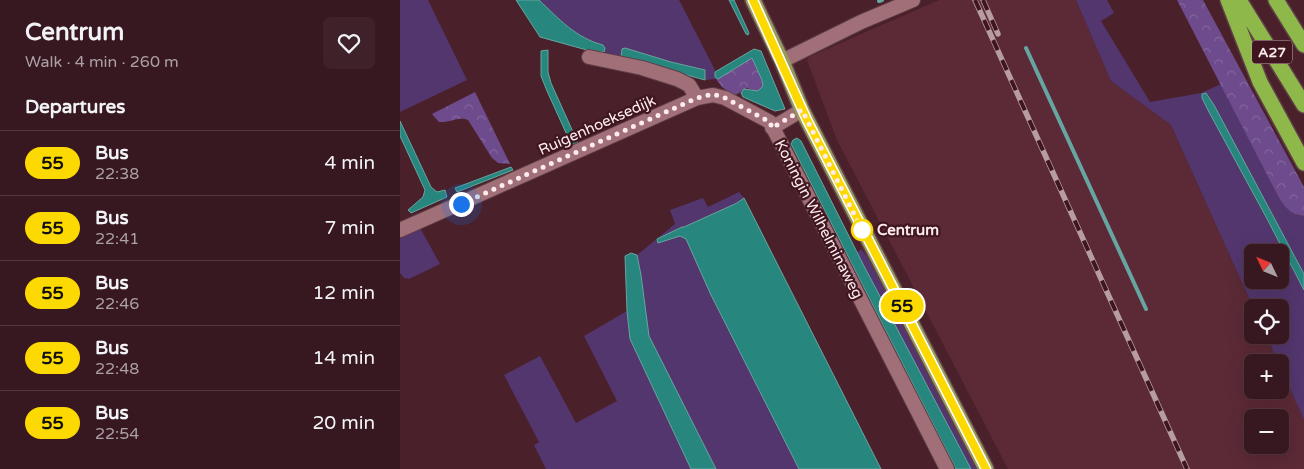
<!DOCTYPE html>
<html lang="en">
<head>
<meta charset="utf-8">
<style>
  body { margin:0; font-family:"Varela Round",sans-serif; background:#3f2129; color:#f1f3f6; height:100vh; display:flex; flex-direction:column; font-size:19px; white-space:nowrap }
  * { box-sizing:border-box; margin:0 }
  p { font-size:16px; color:#aba0a5 }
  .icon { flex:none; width:28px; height:28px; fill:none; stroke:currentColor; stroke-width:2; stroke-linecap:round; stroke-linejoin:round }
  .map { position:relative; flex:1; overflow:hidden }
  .details { display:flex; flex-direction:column; background:#381820; width:400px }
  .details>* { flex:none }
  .badge { padding:0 10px; border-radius:16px; font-size:18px; line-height:32px }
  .needle { width:32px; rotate:313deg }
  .fabs { position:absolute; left:844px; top:244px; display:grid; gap:10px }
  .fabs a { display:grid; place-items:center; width:45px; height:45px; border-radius:8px; background:#381820; box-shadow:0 5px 20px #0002,0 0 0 1px #52373e; font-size:25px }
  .you { position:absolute; width:25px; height:25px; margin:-12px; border:4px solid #fff; border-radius:50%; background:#1a73e8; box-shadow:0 0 0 8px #1a73e833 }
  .map>.badge { position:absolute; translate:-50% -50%; box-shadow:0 0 0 2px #fff }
  h2 { padding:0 25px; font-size:19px; line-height:45px }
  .round { display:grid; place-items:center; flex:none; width:52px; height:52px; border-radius:8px; background:#3f2129 }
  .head { display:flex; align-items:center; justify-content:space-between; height:85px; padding:0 25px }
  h1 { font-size:24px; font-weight:800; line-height:38px }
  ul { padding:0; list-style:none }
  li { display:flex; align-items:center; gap:15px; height:65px; padding:0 25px; border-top:1px solid #52373e }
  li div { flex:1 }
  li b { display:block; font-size:19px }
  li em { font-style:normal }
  li .badge { min-width:55px; font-weight:700; text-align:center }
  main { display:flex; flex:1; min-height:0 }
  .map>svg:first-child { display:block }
</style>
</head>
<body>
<main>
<section class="details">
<div class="head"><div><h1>Centrum</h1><p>Walk · 4 min · 260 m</p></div><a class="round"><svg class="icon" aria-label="heart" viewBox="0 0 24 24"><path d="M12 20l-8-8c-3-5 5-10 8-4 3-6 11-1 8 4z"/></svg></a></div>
<h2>Departures</h2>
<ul>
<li><span class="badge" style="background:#fcd900;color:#111">55</span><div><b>Bus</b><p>22:38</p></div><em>4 min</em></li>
<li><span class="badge" style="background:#fcd900;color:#111">55</span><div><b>Bus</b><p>22:41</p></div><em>7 min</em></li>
<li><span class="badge" style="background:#fcd900;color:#111">55</span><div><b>Bus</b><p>22:46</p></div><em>12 min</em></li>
<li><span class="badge" style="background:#fcd900;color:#111">55</span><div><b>Bus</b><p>22:48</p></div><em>14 min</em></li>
<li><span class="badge" style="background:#fcd900;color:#111">55</span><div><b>Bus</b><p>22:54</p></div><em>20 min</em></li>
</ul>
</section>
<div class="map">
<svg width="904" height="469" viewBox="0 0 904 469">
  <defs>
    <pattern id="forest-crowns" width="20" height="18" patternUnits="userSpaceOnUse" patternTransform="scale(1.25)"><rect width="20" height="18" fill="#6e4b8c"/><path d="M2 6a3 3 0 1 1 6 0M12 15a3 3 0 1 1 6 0" fill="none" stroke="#84659c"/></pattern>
  </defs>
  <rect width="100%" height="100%" fill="#4a202a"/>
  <path fill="#5b2a36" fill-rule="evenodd" d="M 539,0 L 676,0 L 711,81 L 771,125 L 853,307 L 852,335 L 866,335 L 878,362 L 852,362 L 852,390 L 880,390 L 880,367 L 904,420 L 904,469 L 608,469 L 437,140 L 407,60 L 411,56 ZM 852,418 L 880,418 L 880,445 L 852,445 Z"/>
  <path fill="#53366d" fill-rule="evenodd" d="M 0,0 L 28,0 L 67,80 L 0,112 Z
    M 139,0 L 279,0 L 315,70 L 316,79 L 305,80 L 304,70 L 271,62 L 220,55 L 221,57 L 204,52 L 205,48 L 203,45 C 176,38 159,19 139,0 Z
    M 676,0 L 707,0 L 714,13 L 701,21 L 750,102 L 801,93 L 821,84 L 879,198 L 897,215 L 904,216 L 904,274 L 808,95 L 802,98 L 904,290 L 904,420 L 880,367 L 880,362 L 878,362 L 866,335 L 880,335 L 880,308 L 853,307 L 771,125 L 711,81 ZM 852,252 L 880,252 L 880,280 L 852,280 Z
    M 339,192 L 344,198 L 337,203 L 284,227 L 281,227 L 257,240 L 260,242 L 280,236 L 286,239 L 311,295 L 399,469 L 316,469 L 258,355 L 249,336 L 247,328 L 241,275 L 237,255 L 275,224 L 270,210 L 303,198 L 308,207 Z
    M 19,226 L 40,264 L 9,279 L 4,278 L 0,273 L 0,234 Z
    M 461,249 L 470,260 L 579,469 L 571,469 L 457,253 Z
    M 227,311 L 230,339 L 291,469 L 146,469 L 134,445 L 139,442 L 104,375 L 140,356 L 176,423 L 217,401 L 184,336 Z"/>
  <path fill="url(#forest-crowns)" d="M 777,0 L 803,0 L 904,187 L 904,216 C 891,215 886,208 879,198 Z
    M 350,58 L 353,59 L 363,83 L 362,89 L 358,92 L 347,88 L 334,96 L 322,87 L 316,79 L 335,69 Z
    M 75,92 L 110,164 L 98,163 L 92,158 L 68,120 C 58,116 51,123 39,122 L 32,114 Z"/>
  <path fill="#27877f" stroke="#67a5a0" d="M 116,0 L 139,0 C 159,19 176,38 203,45 L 205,48 L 204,52 L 194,52 L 140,37 Z
    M 329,0 L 334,0 L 349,33 L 348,35 L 346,34 Z
    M 225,48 L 271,62 L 305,70 L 305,80 L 221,57 L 222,49 Z
    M 354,49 L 361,51 L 385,109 L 375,111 L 343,97 L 341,93 L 344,89 L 358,91 L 363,86 L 362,80 L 352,58 L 318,79 L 315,77 L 315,72 Z
    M 148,50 L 148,72 L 151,83 L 178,143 L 172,146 L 147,91 L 141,76 L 141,51 Z
    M 806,93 L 814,105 L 904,274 L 904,290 L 866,217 L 809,112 L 802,98 L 802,94 Z
    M 0,121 L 31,187 L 37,192 L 45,190 L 47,197 L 11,213 L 8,210 L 23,197 L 25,190 L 0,136 Z
    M 397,138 L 401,141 L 464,266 L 571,469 L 556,469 L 391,144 L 393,140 Z
    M 111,167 L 113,170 L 57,192 L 55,188 Z
    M 344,198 L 481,469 L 399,469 L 311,295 L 286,239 L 280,236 L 258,243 L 257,239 L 282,227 L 284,227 L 337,203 Z
    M 231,253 L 237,255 L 241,275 L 249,336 L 316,469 L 291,469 L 230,339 L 227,311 L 225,256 Z"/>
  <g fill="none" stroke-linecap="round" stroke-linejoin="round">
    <path stroke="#67a5a0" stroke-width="4" d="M 479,1 L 482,0
      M 626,48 L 746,309"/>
    <g stroke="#603e47" stroke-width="16">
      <path id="minor" d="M 189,57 L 242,68 L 277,79 L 289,85 L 297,98
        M 382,61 L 461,22 L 513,0
        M 372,128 L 402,110
        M 0,230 L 297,98 L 313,95 L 325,98 L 370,122 L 547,469"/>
    </g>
    <g stroke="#603e47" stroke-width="18">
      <path id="major" d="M 353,0 L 382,61 L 402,110 L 586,469"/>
    </g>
    <g stroke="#603e47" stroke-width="18">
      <path id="highway" d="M 828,0 L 860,82 L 904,163
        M 839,0 L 904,105
        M 876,0 L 904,45"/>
    </g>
    <use href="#minor" stroke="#a16f78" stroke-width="14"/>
    <use href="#major" stroke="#969b5c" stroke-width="15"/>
    <use href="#highway" stroke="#8eb84a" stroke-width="15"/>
    <g stroke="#b79ca1" stroke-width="5.5">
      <path id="rail" d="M 575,0 L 787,469
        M 583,0 L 598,34"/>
    </g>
    <use href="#rail" stroke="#3f1620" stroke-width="4" stroke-dasharray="11" stroke-linecap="butt"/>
  </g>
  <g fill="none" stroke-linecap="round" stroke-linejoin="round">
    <g stroke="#fff" stroke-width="11">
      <path id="line" d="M 353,0 L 407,120 L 586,469"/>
    </g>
    <use href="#line" stroke="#fcd900" stroke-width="8"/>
    <path stroke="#fdebed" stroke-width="5" stroke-dasharray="0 9" d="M 61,204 L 297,98 L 313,94 L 325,98 L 370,122 L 372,128 L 402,110 L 462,230"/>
  </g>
  <circle fill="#fff" stroke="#fcd900" stroke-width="2.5" cx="462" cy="230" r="10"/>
  <g text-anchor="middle" stroke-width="4.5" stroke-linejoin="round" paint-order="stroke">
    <rect fill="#3f1620" stroke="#c4abb0" stroke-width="1" x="852" y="40.5" width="40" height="23" rx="4"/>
    <g font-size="14" font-weight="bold" fill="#fdebed">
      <text x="872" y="57">A27</text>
    </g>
    <g font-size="15" fill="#fdebed" stroke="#3f1620">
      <text transform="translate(197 125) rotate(-24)" y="5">Ruigenhoeksedijk</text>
      <text transform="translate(419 219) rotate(63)" y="5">Koningin Wilhelminaweg</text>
    </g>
    <g font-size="15" font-weight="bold" fill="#fdebed" stroke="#3f1620" text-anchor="start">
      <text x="477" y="235">Centrum</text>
    </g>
  </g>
</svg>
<div class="fabs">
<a><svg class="needle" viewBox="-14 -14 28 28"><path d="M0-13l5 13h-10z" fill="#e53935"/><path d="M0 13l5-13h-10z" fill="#aba0a5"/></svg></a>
<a><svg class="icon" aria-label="locate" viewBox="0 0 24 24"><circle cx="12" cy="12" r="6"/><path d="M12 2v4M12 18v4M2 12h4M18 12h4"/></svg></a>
<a>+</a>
<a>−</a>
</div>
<div class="you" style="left:61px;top:204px"></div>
<b class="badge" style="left:502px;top:306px;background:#fcd900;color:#111">55</b>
</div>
</main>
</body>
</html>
